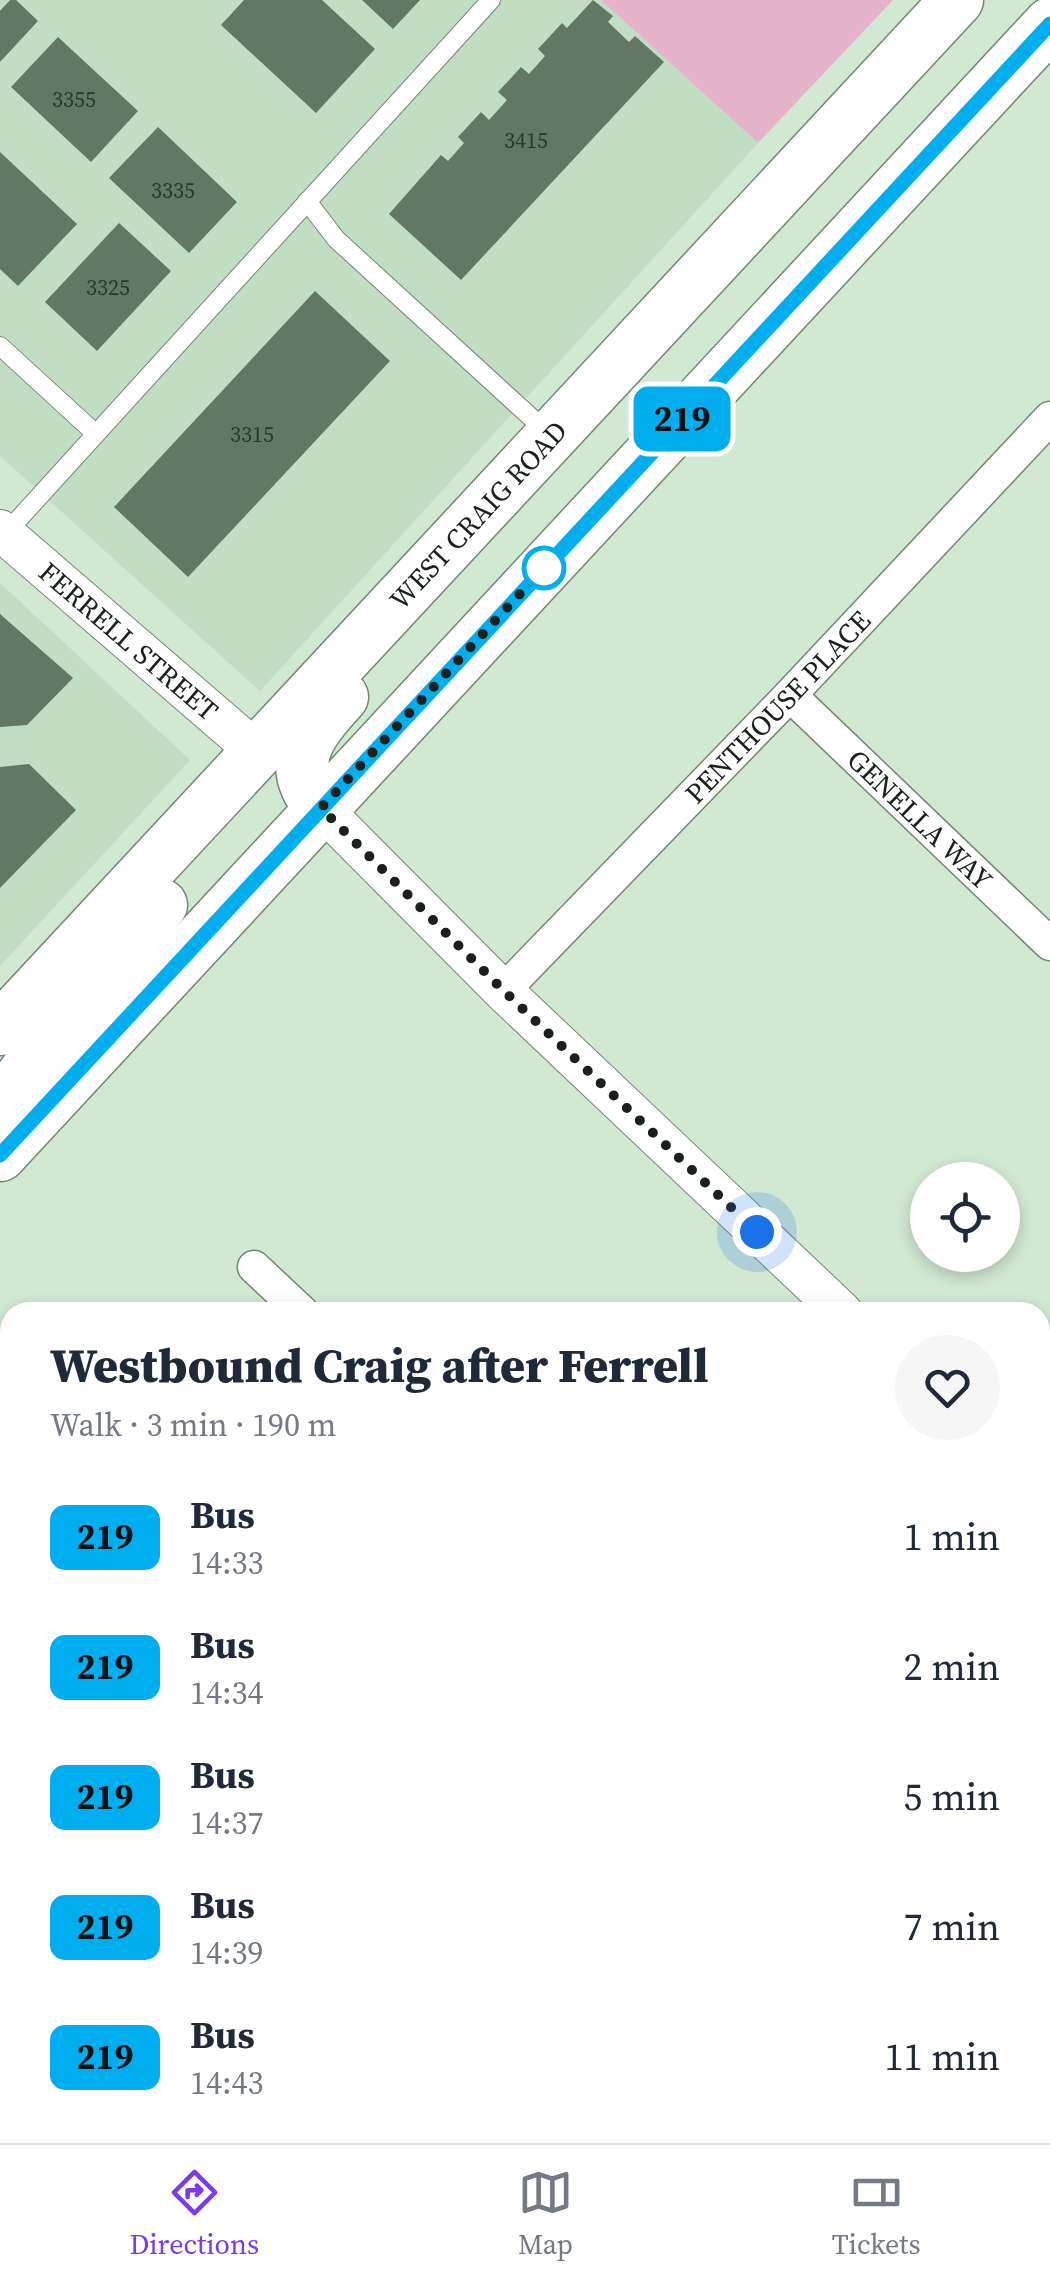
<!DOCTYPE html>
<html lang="en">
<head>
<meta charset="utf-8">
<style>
  body { margin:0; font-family:"Source Serif 4",serif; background:#f6f6f7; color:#1f2937; height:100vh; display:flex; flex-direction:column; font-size:38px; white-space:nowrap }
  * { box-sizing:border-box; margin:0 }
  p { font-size:32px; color:#747a83 }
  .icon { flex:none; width:55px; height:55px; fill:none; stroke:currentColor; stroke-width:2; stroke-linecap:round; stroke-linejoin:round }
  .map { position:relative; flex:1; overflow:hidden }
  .drawer { position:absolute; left:0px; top:1302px; width:1050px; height:842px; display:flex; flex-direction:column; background:#fff; border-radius:30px 30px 0 0; box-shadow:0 5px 15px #0003 }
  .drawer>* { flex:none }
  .badge { padding:0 20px; border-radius:15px; font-size:35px; line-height:65px }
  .buttons { position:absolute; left:910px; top:1162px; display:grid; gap:20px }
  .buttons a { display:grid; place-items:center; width:110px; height:110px; border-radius:50%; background:#fff; box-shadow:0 5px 15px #0003; font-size:50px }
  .you { position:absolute; width:50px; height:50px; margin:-25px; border:8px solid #fff; border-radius:50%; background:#1a73e8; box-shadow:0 0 0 15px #1a73e833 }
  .map>.badge { position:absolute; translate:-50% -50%; box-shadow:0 0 0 5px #fff }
  .round { display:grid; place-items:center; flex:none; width:105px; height:105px; border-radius:52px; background:#f6f6f7 }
  .overview { display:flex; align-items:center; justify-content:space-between; height:170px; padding:0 50px }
  h1 { font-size:48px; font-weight:800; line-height:75px }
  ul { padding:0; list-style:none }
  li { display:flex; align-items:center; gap:30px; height:130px; padding:0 50px }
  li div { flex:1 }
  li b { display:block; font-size:38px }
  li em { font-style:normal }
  li .badge { min-width:110px; font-weight:700; text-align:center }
  .tab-bar { display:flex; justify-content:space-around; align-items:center; height:140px; border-top:2px solid #e0e1e3; background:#fff; font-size:28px; color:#747a83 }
  .tab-bar a { display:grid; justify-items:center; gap:5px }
  .tab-bar .on { color:#7c3aed }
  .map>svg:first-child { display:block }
</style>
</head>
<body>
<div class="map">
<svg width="1050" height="2143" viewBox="0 0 1050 2143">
  <rect width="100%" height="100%" fill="#d1e8d3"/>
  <path fill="#c1ddc3" d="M 0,0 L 601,0 L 758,143 L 260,691 L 0,456 Z
    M 0,583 L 190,760 L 0,966 Z"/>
  <path fill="#e6b4ca" d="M 601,0 L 893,0 L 758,143 Z"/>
  <path fill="#637765" d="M 10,0 L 16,0 L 38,21 L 0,62 L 0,11 Z
    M 244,0 L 322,0 L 375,49 L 316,113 L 221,25 Z
    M 362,0 L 420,0 L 393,29 Z
    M 593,0 L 613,16 L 608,22 L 629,42 L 635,36 L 664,62 L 461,280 L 389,214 L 441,155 L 448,161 L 464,143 L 458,137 L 481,112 L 489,120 L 507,100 L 498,92 L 521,67 L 529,74 L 545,56 L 538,49 L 562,23 L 567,28 Z
    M 58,37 L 138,111 L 91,162 L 11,87 Z
    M 158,127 L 237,202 L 189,253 L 109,178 Z
    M 0,152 L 77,224 L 18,286 L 0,269 Z
    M 119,223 L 171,271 L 97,351 L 45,302 Z
    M 315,291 L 390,361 L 188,577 L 114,507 Z
    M 0,614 L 73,678 L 27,725 L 0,727 Z
    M 29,764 L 76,810 L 0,888 L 0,767 Z
    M 0,1843 L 10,1853 L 10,1898 L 0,1908 Z"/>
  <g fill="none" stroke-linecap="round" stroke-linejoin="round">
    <g stroke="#728774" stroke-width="20">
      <path id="service" d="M 307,201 L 336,239 L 547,432
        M 0,346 L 96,434
        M 5,534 L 491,0"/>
    </g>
    <g stroke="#728774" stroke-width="35">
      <g id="minor">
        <path id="s1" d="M 790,695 L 1050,944"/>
        <path id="s2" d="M 503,991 L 790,695 L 1050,418"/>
        <path d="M 254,1267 L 302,1312"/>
        <path d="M 0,2006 L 10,1996"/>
        <path d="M 1040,2020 L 1050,2029"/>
        <path d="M 385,2143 L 392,2135"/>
        <path d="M 898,2143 L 906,2135"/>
      </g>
    </g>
    <g stroke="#728774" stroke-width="42">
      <g id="tertiary">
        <path id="s3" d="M 0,530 L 256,751"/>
        <path d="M 321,808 L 503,991 L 842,1312"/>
        <path d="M 1040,1501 L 1050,1510"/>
      </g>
    </g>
    <g stroke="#728774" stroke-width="55">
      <g id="primary">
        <path d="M 321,808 C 283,764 309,733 342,697"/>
        <path id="s4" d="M 0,1029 L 957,0"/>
        <path d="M 0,1107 L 49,1039 L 161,905"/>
        <path d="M 0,1155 L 1050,24"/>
      </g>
    </g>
    <use href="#service" stroke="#fff" stroke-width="18"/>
    <use href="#minor" stroke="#fff" stroke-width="32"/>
    <use href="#tertiary" stroke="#fff" stroke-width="40"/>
    <use href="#primary" stroke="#fff" stroke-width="52"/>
  </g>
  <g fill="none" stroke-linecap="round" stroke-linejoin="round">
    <g stroke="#fff" stroke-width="22">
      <path id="line" d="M 0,1155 L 1050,24"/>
    </g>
    <use href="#line" stroke="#00adef" stroke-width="15"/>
    <path stroke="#19211a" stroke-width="10" stroke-dasharray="0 18" d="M 544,568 L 321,808 L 504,991 L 757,1232"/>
  </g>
  <circle fill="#fff" stroke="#00adef" stroke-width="5" cx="544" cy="568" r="20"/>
  <g text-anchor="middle" stroke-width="10" stroke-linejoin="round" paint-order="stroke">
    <g font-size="22" fill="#2c362d">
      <text x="74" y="107">3355</text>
      <text x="526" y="148">3415</text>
      <text x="173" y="198">3335</text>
      <text x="108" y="295">3325</text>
      <text x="252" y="442">3315</text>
    </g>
    <g font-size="28" fill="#19211a" stroke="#def5e0">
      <text dy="10" stroke="none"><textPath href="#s4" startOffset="702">WEST CRAIG ROAD</textPath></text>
      <text dy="10" stroke="none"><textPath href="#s3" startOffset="170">FERRELL STREET</textPath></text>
      <text dy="10" stroke="none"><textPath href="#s2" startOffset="395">PENTHOUSE PLACE</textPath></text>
      <text dy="10" stroke="none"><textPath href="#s1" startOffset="180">GENELLA WAY</textPath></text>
    </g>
  </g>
</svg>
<div class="buttons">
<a><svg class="icon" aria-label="locate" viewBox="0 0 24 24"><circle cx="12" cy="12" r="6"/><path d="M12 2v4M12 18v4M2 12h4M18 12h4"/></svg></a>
</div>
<div class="you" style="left:757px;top:1232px"></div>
<b class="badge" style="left:682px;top:419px;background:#00adef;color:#111">219</b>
<section class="drawer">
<div class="overview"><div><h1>Westbound Craig after Ferrell</h1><p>Walk · 3 min · 190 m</p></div><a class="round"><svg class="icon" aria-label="heart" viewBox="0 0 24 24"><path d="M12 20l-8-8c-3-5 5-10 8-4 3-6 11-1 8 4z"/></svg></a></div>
<ul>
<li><span class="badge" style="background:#00adef;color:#111">219</span><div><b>Bus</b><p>14:33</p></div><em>1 min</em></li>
<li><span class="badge" style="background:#00adef;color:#111">219</span><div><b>Bus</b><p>14:34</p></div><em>2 min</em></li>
<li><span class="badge" style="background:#00adef;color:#111">219</span><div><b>Bus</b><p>14:37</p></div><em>5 min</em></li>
<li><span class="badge" style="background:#00adef;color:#111">219</span><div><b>Bus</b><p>14:39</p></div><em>7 min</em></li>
<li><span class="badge" style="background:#00adef;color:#111">219</span><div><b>Bus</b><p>14:43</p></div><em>11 min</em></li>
</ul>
</section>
</div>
<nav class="tab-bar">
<a class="on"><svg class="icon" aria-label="directions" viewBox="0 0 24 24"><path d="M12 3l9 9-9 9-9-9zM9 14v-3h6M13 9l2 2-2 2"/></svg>Directions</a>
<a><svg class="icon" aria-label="map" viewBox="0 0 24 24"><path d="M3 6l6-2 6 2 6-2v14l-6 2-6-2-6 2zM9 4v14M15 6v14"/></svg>Map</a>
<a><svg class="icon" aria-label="tickets" viewBox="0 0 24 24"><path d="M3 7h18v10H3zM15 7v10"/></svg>Tickets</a>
</nav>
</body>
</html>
